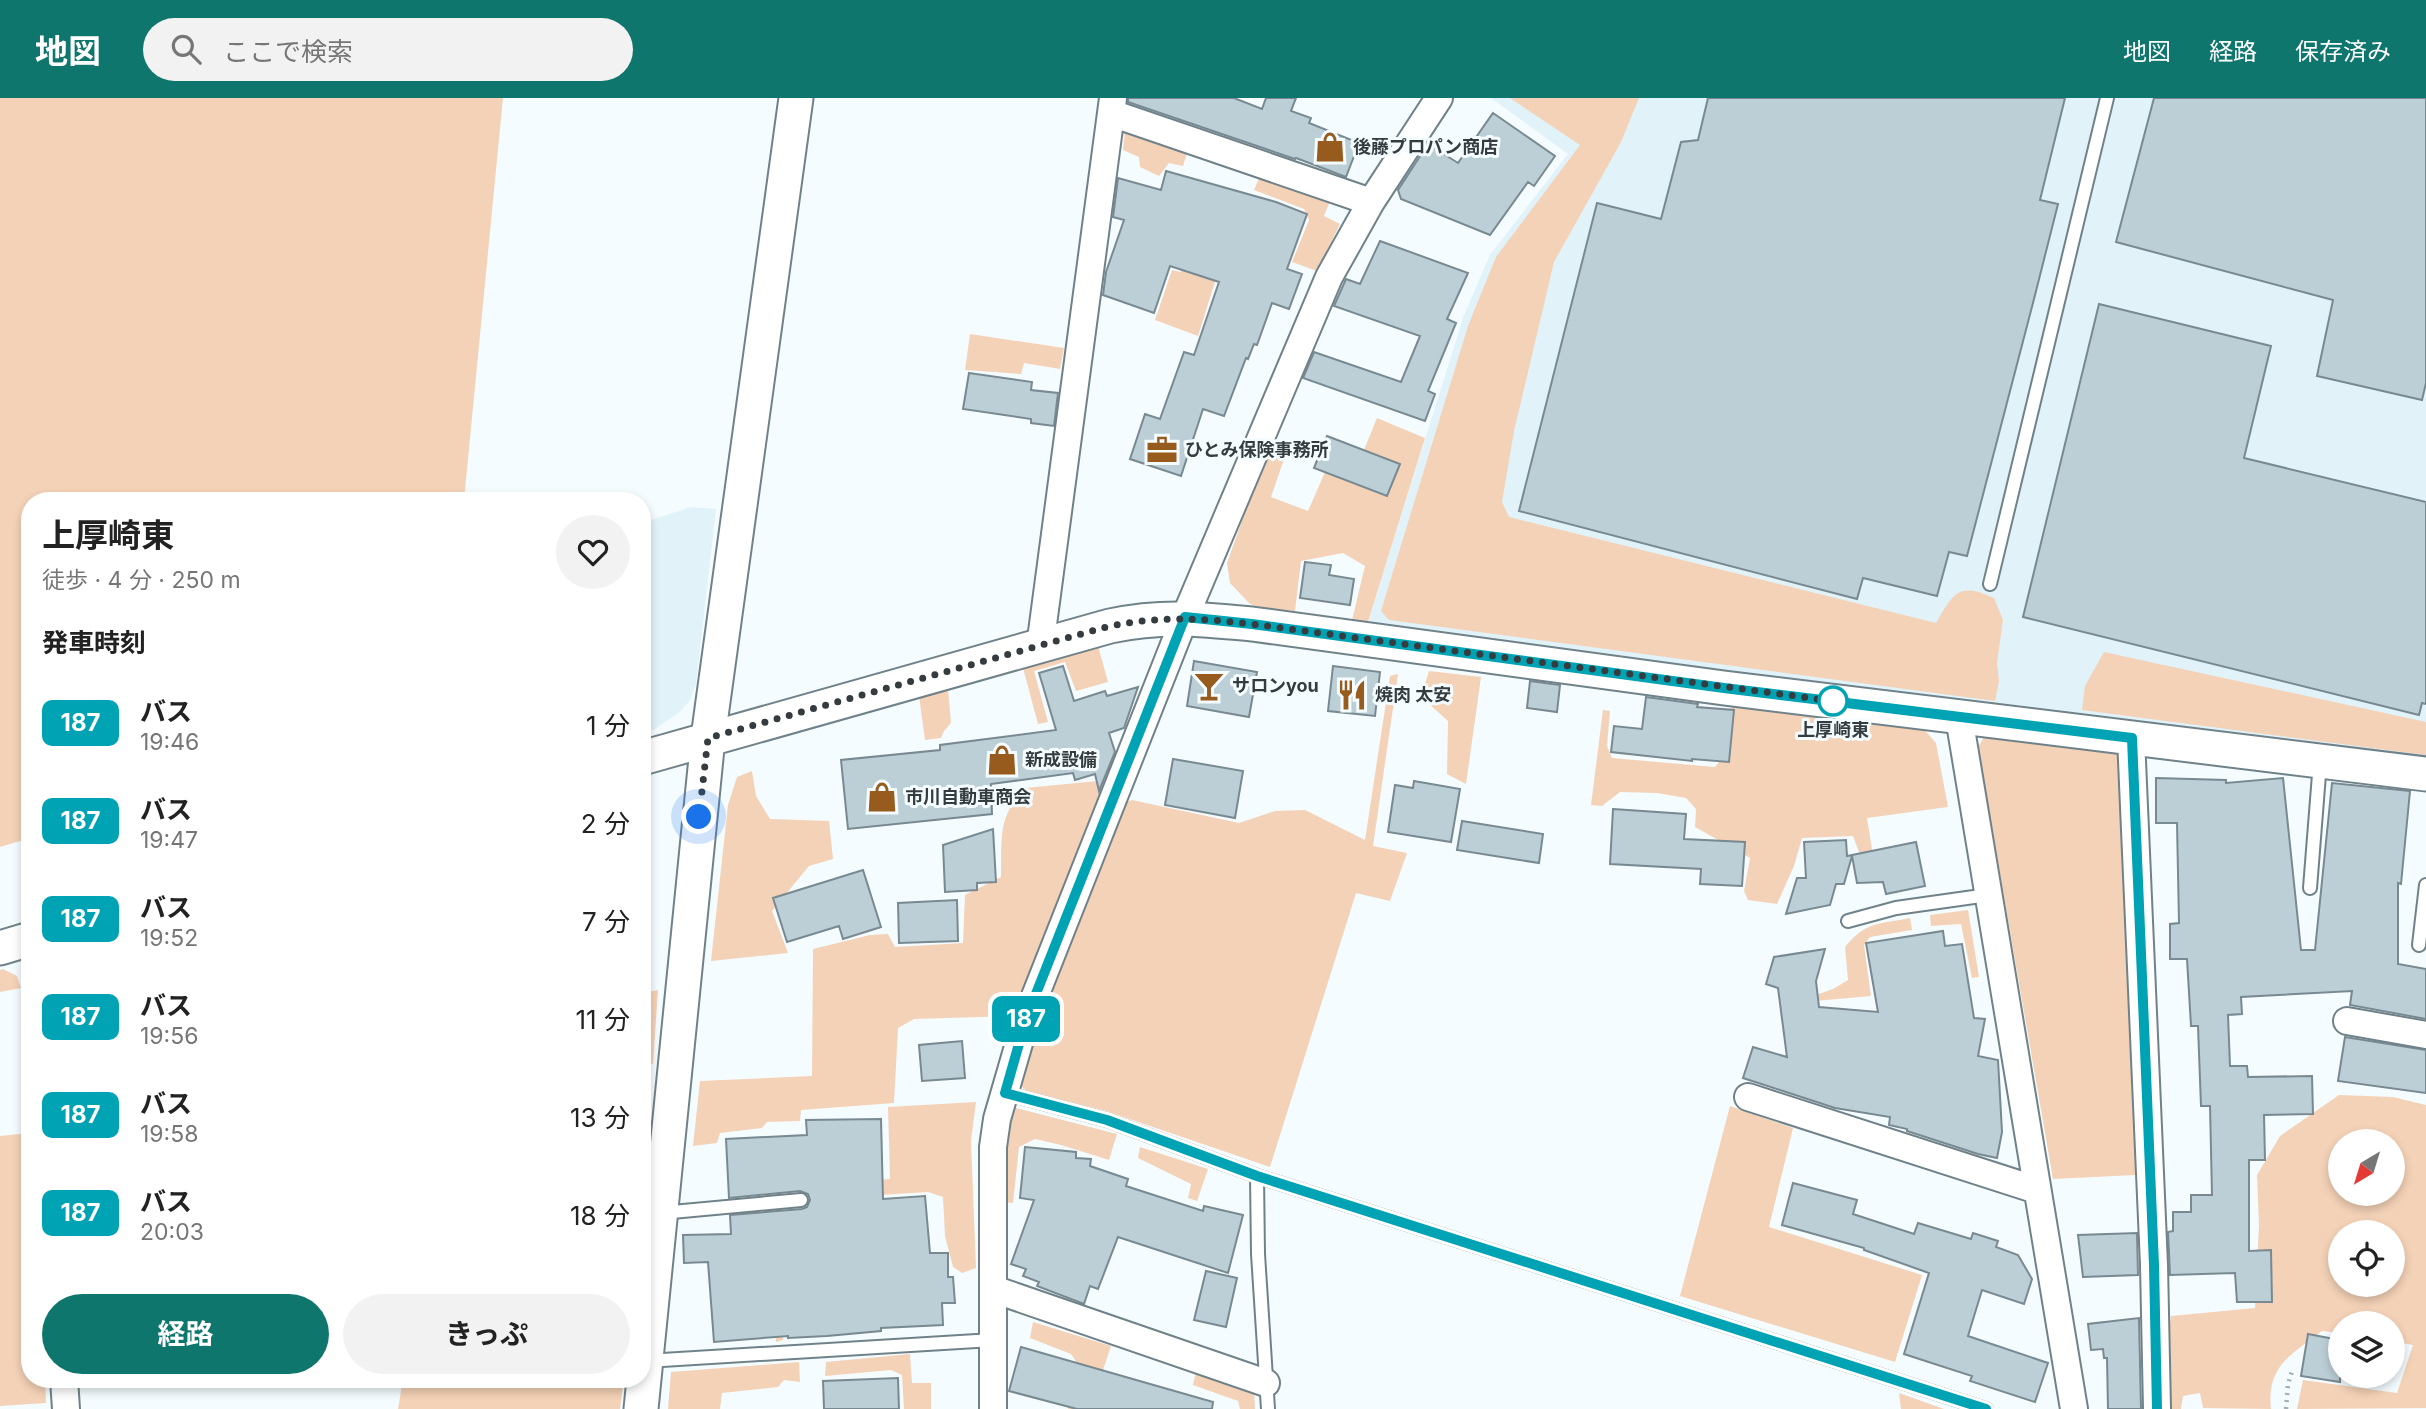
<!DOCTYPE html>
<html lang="ja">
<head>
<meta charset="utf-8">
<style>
  body { margin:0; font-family:Inter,"Noto Sans JP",sans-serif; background:#f2f2f2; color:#222; height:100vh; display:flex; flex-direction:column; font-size:26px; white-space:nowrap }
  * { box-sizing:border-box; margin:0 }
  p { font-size:23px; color:#767676 }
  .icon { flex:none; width:38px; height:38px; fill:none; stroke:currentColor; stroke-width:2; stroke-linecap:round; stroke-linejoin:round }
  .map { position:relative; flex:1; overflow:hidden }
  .details { position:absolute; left:21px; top:394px; width:630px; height:896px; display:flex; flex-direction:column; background:#fff; border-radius:28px; box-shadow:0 4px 10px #0003 }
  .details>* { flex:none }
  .badge { padding:0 14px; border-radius:10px; font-size:24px; line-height:46px }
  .needle { width:46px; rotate:218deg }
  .controls { position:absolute; left:2328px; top:1031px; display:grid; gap:14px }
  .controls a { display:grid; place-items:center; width:77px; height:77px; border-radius:50%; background:#fff; box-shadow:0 4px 10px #0003; font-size:35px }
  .you { position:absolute; width:35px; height:35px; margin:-18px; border:5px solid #fff; border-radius:50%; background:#1a73e8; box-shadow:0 0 0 10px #1a73e833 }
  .map>.badge { position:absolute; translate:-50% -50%; box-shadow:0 0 0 4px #fff }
  h2 { padding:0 21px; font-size:26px; line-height:63px }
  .round { display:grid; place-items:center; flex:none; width:74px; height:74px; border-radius:37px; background:#f2f2f2 }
  .head { display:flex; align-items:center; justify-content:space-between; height:119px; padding:0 21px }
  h1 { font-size:33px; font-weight:700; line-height:52px }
  .cta { display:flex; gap:14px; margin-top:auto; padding:14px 21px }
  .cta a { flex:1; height:80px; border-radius:42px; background:#0f766e; color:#fff; font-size:28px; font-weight:700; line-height:80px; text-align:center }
  .cta a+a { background:#f2f2f2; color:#222 }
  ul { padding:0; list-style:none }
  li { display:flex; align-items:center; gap:21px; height:98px; padding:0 21px }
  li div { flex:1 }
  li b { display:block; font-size:26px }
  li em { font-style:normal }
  li .badge { min-width:77px; font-weight:700; text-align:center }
  header { display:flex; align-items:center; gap:42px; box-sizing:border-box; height:98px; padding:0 35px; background:#0f766e; color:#fff }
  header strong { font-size:33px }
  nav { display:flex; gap:38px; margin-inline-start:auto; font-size:24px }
  .search { width:490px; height:63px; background:#f2f2f2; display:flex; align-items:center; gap:18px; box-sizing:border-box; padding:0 24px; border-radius:38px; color:#767676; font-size:26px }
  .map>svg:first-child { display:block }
</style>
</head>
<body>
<header>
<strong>地図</strong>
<div class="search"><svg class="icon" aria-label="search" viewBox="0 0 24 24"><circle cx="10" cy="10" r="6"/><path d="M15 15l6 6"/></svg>ここで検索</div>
<nav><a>地図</a><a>経路</a><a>保存済み</a></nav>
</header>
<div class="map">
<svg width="2426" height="1311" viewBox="0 0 2426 1311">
  <rect width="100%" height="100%" fill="#f4fcff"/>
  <path fill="#e1f2f9" d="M 1491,0 L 2426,0 L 2426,662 L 1959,606 L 1367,527 L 1464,217 L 1490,157 L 1568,56 Z
    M 691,409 L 716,411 L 696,586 L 690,602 L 680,614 L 655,631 L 642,635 L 642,425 Z"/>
  <path fill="#f4d2b7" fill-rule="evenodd" d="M 0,0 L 503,0 L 464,402 L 30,402 L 30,740 L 0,749 Z
    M 1510,0 L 1639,0 L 1621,44 L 1554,164 L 1514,333 L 1502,404 L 1509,419 L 1936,525 C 1953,496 1958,483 1994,500 L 2003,522 L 1997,565 L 1999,583 L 1995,603 L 1389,522 L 1381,513 L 1468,228 L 1496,159 L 1580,47 Z
    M 1125,32 L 1188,52 L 1183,68 L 1169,65 L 1159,78 L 1140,69 L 1139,59 L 1123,52 Z
    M 1262,73 L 1332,98 L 1324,118 L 1340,126 L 1317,173 L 1292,164 L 1309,122 L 1304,111 L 1254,92 Z
    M 1191,144 L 1224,155 L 1198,238 L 1155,222 L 1172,172 L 1181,174 Z
    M 970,236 L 1064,250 L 1060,271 L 1024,265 L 1021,276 L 965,272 Z
    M 1377,320 L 1425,340 L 1367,527 L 1352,522 L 1365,468 L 1343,455 L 1301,463 L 1295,513 L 1262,510 L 1250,506 L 1230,485 L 1227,465 L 1266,356 L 1284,361 L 1271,399 L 1308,413 L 1325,374 L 1387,398 L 1399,366 L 1364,352 Z
    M 1098,548 L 1108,584 L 1076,593 L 1065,564 L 1034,573 L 1048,624 L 1038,626 L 1023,570 Z
    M 2104,554 L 2426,624 L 2426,657 L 2082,612 L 2085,588 Z
    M 1429,573 L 1481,579 L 1466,686 L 1447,676 L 1448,623 L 1429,606 L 1423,592 Z
    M 1398,576 L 1373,748 L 1407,755 L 1390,803 L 1356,795 L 1270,1069 L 1106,1013 L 1026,993 L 1017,983 L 1119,706 L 1132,702 L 1239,725 L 1275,713 L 1305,712 L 1365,742 L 1390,578 Z
    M 948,591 L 951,625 L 944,633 L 941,640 L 925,642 L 919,598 Z
    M 1732,604 L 1921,628 L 1936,645 L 1948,709 L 1867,720 L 1877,783 L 1868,778 L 1853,738 L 1802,740 L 1794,768 L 1777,806 L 1748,802 L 1744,793 L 1750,760 L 1695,729 L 1696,711 L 1686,700 L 1657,695 L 1620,694 L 1602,708 L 1591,707 L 1603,612 L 1610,613 L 1607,648 L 1612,660 L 1715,669 L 1724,658 Z
    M 1984,639 L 2116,651 L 2123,660 L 2136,1077 L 2053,1081 L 1978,649 Z
    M 752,673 L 756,698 L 770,721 L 829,723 L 833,761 L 809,768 L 772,813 L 788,855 L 711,863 L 728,707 L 737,679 Z
    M 1108,682 L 1013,918 L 914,921 L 898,930 L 894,1005 L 801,1012 L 800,1023 L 767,1024 L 762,1030 L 720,1035 L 717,1045 L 693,1048 L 700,983 L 812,978 L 813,851 L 870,837 L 888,836 L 895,849 L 963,845 L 965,797 L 1001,779 C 1002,741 997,719 1025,690 Z
    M 1968,812 L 1979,879 L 1972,880 L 1961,826 L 1931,828 L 1930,817 Z
    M 1910,820 L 1912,832 L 1870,839 L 1864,847 L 1871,898 L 1815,903 L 1816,897 L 1833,891 L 1848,882 L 1845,849 C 1866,823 1880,826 1910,820 Z
    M 3,871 L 17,878 L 21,890 L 0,894 L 0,872 Z
    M 658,892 L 653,966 L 642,966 L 642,895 Z
    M 642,991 L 649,991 L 642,1066 Z
    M 2339,997 L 2393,999 L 2426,1007 L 2426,1310 L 2297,1311 L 2303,1282 L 2397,1295 L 2413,1247 L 2392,1243 L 2392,1225 L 2340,1225 L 2340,1235 L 2322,1233 C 2292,1256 2266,1268 2271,1311 L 2203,1310 L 2200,1295 L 2183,1298 L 2181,1311 L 2168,1311 L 2167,1247 L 2171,1218 L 2255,1210 L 2259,1127 L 2257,1077 L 2280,1038 ZM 2340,1043 L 2392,1043 L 2392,1096 L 2340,1096 ZM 2340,1134 L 2392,1134 L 2392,1186 L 2340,1186 Z
    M 976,1004 L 971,1043 L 976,1170 L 962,1175 L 953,1169 L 945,1138 L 943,1099 L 928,1094 L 864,1098 L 781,1201 L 783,1242 L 776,1244 L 772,1166 L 838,1085 L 890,1081 L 888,1009 Z
    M 1730,1008 L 1793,1030 L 1769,1129 L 1922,1177 L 1895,1264 L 1680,1198 Z
    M 1012,1009 L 1117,1036 L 1109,1062 L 1061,1047 L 1035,1041 L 1019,1049 L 1013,1105 L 1004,1104 L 1002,1050 Z
    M 30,1035 L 30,1281 L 45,1281 L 46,1305 L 0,1308 L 0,1038 Z
    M 1140,1049 L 1208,1071 L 1197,1103 L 1188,1100 L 1191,1086 L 1138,1060 Z
    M 1033,1224 L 1111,1248 L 1090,1311 L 1068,1311 L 1081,1271 L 1071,1256 L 1030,1240 Z
    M 910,1256 L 912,1285 L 931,1285 L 931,1311 L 904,1311 L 902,1277 L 891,1272 L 825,1278 L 826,1264 Z
    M 799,1264 L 800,1284 L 784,1282 L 778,1289 L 722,1295 L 720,1311 L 668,1311 L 671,1274 Z
    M 1196,1273 L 1254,1292 L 1255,1311 L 1240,1311 L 1238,1303 L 1193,1287 Z
    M 403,1281 L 624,1281 L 620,1311 L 398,1311 Z
    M 1899,1295 L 1944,1311 L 1901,1311 Z"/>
  <path fill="#bccfd7" stroke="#788991" stroke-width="2" d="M 1128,0 L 1234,0 L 1262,11 L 1266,0 L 1296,0 L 1291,13 L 1311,20 L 1309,25 L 1359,45 L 1346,79 L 1296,60 L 1295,61 L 1128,4 Z
    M 1708,0 L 2065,0 L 2040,102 L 2058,106 L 2034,201 L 1967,458 L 1949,454 L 1937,498 L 1863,480 L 1857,501 L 1519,413 L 1597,105 L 1661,121 L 1681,44 L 1698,42 Z
    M 2154,0 L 2426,0 L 2426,285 L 2422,302 L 2317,278 L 2333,202 L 2116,144 Z
    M 1493,15 L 1555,58 L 1534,88 L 1528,84 L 1490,137 L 1401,101 L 1398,92 L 1428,46 L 1458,65 Z
    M 1166,73 L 1276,104 L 1307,116 L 1287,171 L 1302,176 L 1289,211 L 1272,205 L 1257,247 L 1254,246 L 1248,261 L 1246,260 L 1224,318 L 1203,311 L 1181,378 L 1130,361 L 1145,316 L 1160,321 L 1184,254 L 1194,257 L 1219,184 L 1170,168 L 1154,215 L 1103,197 L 1106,174 L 1124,122 L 1113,119 L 1118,80 L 1161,92 Z
    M 1380,143 L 1468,175 L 1447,221 L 1456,225 L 1428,293 L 1435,296 L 1425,323 L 1303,280 L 1314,254 L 1401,284 L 1420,238 L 1334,208 L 1346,181 L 1360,186 Z
    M 2099,206 L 2271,248 L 2244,360 L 2426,404 L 2426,606 L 2422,605 L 2419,617 L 2023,519 Z
    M 969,275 L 1032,284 L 1031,292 L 1058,295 L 1054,328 L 1031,325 L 1031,321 L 963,311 Z
    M 1327,338 L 1400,366 L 1387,398 L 1314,370 Z
    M 1305,464 L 1331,467 L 1329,477 L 1354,481 L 1350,507 L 1300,500 Z
    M 1194,563 L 1257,574 L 1249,619 L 1187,608 Z
    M 1063,568 L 1074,603 L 1105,593 L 1107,598 L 1138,589 L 1124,630 L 1109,635 L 1115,654 L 1099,693 L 1095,676 L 1075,682 L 1073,675 L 991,686 L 992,716 L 848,731 L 841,662 L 940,652 L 940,647 L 1056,632 L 1039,575 Z
    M 1333,568 L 1380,574 L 1375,618 L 1328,613 Z
    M 1530,583 L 1560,587 L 1557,614 L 1527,610 Z
    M 1646,599 L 1698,606 L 1697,609 L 1734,612 L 1729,664 L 1692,661 L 1692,663 L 1611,654 L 1614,628 L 1642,631 Z
    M 1173,661 L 1243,673 L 1235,720 L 1165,707 Z
    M 2156,680 L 2226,682 L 2226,685 L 2283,680 L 2301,852 L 2315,852 L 2332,685 L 2410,693 L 2401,786 L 2398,785 L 2398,866 L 2426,871 L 2426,921 L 2350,907 L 2352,893 L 2241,899 L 2242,916 L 2228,917 L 2230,968 L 2247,968 L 2248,979 L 2312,978 L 2313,1016 L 2264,1017 L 2265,1062 L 2249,1062 L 2249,1153 L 2271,1152 L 2272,1204 L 2237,1204 L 2235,1175 L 2170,1177 L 2168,1134 L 2173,1133 L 2173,1114 L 2191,1114 L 2191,1097 L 2212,1097 L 2210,1008 L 2201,1008 L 2198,928 L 2191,928 L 2187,861 L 2170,861 L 2170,826 L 2179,825 L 2177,725 L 2156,725 Z
    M 1414,683 L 1460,691 L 1451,744 L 1388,734 L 1395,687 L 1413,690 Z
    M 1613,711 L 1686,716 L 1684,741 L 1745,744 L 1742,788 L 1700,786 L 1701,771 L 1610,766 Z
    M 1462,723 L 1543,736 L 1539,765 L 1457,752 Z
    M 993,731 L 996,784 L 977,785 L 977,792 L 945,794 L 943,747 Z
    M 1846,742 L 1847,758 L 1916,744 L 1925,788 L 1886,796 L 1883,784 L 1857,785 L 1852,758 L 1844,786 L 1836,786 L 1830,807 L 1786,816 L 1797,780 L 1806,780 L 1804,744 Z
    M 863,772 L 881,829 L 843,841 L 839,828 L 787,844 L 773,800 Z
    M 957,802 L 958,843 L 899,845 L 898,805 Z
    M 1943,833 L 1945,848 L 1962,846 L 1974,920 L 1985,921 L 1978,958 L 1998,962 L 2002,1034 L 1997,1060 L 1978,1056 L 1907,1033 L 1907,1031 L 1889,1027 L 1890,1019 L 1835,1010 L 1743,980 L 1753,949 L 1787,959 L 1778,890 L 1766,886 L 1774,859 L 1825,851 L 1816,883 L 1819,909 L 1878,914 L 1866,845 Z
    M 2345,939 L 2426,952 L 2426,995 L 2338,983 Z
    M 962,943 L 965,980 L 922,983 L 919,947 Z
    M 881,1021 L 883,1101 L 925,1098 L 930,1155 L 948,1155 L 948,1179 L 953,1179 L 955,1205 L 942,1205 L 943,1227 L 881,1230 L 881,1233 L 827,1238 L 788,1240 L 788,1238 L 714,1244 L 708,1164 L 684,1165 L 683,1137 L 731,1136 L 730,1117 L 802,1111 L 807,1109 L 810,1102 L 808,1096 L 800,1093 L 729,1100 L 726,1041 L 807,1037 L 806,1022 Z
    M 1025,1049 L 1076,1054 L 1076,1060 L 1091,1061 L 1090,1068 L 1128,1081 L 1126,1088 L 1203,1113 L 1204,1108 L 1243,1117 L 1228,1175 L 1118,1139 L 1098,1191 L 1090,1188 L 1084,1206 L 1037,1188 L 1039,1184 L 1023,1178 L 1026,1171 L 1011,1166 L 1034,1102 L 1020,1100 Z
    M 1793,1085 L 1857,1102 L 1853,1116 L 1914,1136 L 1918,1125 L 1971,1141 L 1973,1135 L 1998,1143 L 1996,1149 L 2018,1157 L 2032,1181 L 2024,1206 L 1982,1192 L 1968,1238 L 2048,1265 L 2035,1304 L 1970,1283 L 1972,1278 L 1904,1256 L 1929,1175 L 1864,1152 L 1864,1150 L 1782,1127 Z
    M 2137,1135 L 2138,1177 L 2083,1179 L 2078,1137 Z
    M 1206,1173 L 1237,1180 L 1226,1229 L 1194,1222 Z
    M 2139,1220 L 2141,1311 L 2108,1311 L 2107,1260 L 2104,1260 L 2103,1251 L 2091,1252 L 2088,1226 Z
    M 2308,1236 L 2340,1242 L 2340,1284 L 2301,1278 Z
    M 1021,1249 L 1213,1304 L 1212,1311 L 1077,1311 L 1009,1293 Z
    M 898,1280 L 899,1311 L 824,1311 L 823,1283 Z"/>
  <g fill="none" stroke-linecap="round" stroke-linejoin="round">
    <g stroke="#708289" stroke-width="16">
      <path id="service" d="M 1990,486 L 2107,0
        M 2310,790 L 2320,664
        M 1848,823 L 1896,810 L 1988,797
        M 2419,847 L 2426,787
        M 1005,995 L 1107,1022 L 1257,1078 L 1986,1311
        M 1257,1078 L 1258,1156 L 1268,1311
        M 661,1115 L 801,1102
        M 646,1263 L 993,1242"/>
    </g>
    <g stroke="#708289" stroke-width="30">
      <path id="minor" d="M 1111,15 L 1371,104
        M 1040,549 L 1113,0
        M 1959,619 L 2074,1311
        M 2131,640 L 2154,1167 L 2157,1311
        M 2347,923 L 2426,937
        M 1748,999 L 2037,1092
        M 993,1191 L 1266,1285
        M 64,1281 L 66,1311
        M 993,1311 L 993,1049 L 997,1021 L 1026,921 L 1185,519 L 1329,179 L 1371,104 L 1439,0"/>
    </g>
    <g stroke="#708289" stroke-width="37">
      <path id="tertiary" d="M 642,660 L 1110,528 C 1162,517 1200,521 1252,526 L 1724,590 L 2426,676
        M 0,850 L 30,841
        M 641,1311 L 708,640 L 796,0"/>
    </g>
    <path stroke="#a4acaf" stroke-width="4.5" stroke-dasharray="2 5" stroke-linecap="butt" d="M 2286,1311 L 2288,1286 L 2292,1273"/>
    <use href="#service" stroke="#fff" stroke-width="12"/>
    <use href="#minor" stroke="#fff" stroke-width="26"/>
    <use href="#tertiary" stroke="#fff" stroke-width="33"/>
  </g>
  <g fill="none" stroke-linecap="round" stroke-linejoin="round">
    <g stroke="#fff" stroke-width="16">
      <path id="line" d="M 1986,1311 L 1257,1078 L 1107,1022 L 1005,995 L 1026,921 L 1185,519 L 1252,526 L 1724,590 L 2132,640 L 2154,1167 L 2157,1311"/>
    </g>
    <use href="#line" stroke="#00a3b4" stroke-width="10"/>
    <path stroke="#353c40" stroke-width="7" stroke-dasharray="0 12.6" d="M 699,719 L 708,640 L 1110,528 C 1162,518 1200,520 1252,526 L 1833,603"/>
  </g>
  <defs>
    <g id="shop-bare" transform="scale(2.415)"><path d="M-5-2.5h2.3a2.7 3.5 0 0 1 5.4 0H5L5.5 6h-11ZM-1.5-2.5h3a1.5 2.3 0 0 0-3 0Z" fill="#975b1d" stroke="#f4fcff" stroke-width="2.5" paint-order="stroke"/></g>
    <g id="office-bare" transform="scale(2.415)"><path d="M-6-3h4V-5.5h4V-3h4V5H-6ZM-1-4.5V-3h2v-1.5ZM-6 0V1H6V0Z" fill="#975b1d" stroke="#f4fcff" stroke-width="2.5" paint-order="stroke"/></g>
    <g id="bar-bare" transform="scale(2.415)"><path d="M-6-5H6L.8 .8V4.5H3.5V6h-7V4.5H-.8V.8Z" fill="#975b1d" stroke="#f4fcff" stroke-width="2.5" paint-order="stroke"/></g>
    <g id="restaurant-bare" transform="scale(2.415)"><path d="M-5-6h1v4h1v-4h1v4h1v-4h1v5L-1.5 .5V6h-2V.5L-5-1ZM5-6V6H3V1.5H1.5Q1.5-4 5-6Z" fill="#975b1d" stroke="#f4fcff" stroke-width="2.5" paint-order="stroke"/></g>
  </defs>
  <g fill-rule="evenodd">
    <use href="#shop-bare" x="1330" y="49"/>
    <use href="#office-bare" x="1162" y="352"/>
    <use href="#bar-bare" x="1209" y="588"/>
    <use href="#restaurant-bare" x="1352" y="597"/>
    <use href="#shop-bare" x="1002" y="662"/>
    <use href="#shop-bare" x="882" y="699"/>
  </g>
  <circle fill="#fff" stroke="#00a3b4" stroke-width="3.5" cx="1833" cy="603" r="14"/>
  <g text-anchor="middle" stroke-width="6" stroke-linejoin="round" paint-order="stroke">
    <g font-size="18" font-weight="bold" fill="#353c40" stroke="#f4fcff" text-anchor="start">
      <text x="1353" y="55">後藤プロパン商店</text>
      <text x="1185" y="358">ひとみ保険事務所</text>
      <text x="1232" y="594">サロンyou</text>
      <text x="1375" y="603">焼肉 太安</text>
      <text x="1025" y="668">新成設備</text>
      <text x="905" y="705">市川自動車商会</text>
    </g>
    <g font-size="18" font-weight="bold" fill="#353c40" stroke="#f4fcff">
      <text x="1833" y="638">上厚崎東</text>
    </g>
  </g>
</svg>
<div class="controls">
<a><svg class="needle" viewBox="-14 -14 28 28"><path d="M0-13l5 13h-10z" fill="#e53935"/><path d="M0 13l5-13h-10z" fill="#767676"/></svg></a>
<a><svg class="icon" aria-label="locate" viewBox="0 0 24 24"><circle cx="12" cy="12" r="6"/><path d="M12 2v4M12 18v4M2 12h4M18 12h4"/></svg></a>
<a><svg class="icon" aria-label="layers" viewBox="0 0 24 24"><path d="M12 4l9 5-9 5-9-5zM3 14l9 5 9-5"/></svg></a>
</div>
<div class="you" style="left:699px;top:719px"></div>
<b class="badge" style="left:1026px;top:921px;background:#00a3b4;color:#fff">187</b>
<section class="details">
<div class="head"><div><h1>上厚崎東</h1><p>徒歩 · 4 分 · 250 m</p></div><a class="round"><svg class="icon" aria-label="heart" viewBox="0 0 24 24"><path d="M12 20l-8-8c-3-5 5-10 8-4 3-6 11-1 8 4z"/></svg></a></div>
<h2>発車時刻</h2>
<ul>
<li><span class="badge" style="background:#00a3b4;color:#fff">187</span><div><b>バス</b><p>19:46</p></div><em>1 分</em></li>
<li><span class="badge" style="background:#00a3b4;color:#fff">187</span><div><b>バス</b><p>19:47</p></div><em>2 分</em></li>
<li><span class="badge" style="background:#00a3b4;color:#fff">187</span><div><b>バス</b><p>19:52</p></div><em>7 分</em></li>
<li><span class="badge" style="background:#00a3b4;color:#fff">187</span><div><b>バス</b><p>19:56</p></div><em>11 分</em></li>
<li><span class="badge" style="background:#00a3b4;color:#fff">187</span><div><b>バス</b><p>19:58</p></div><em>13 分</em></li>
<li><span class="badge" style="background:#00a3b4;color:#fff">187</span><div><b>バス</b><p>20:03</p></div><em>18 分</em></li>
</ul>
<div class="cta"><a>経路</a><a>きっぷ</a></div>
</section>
</div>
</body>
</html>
